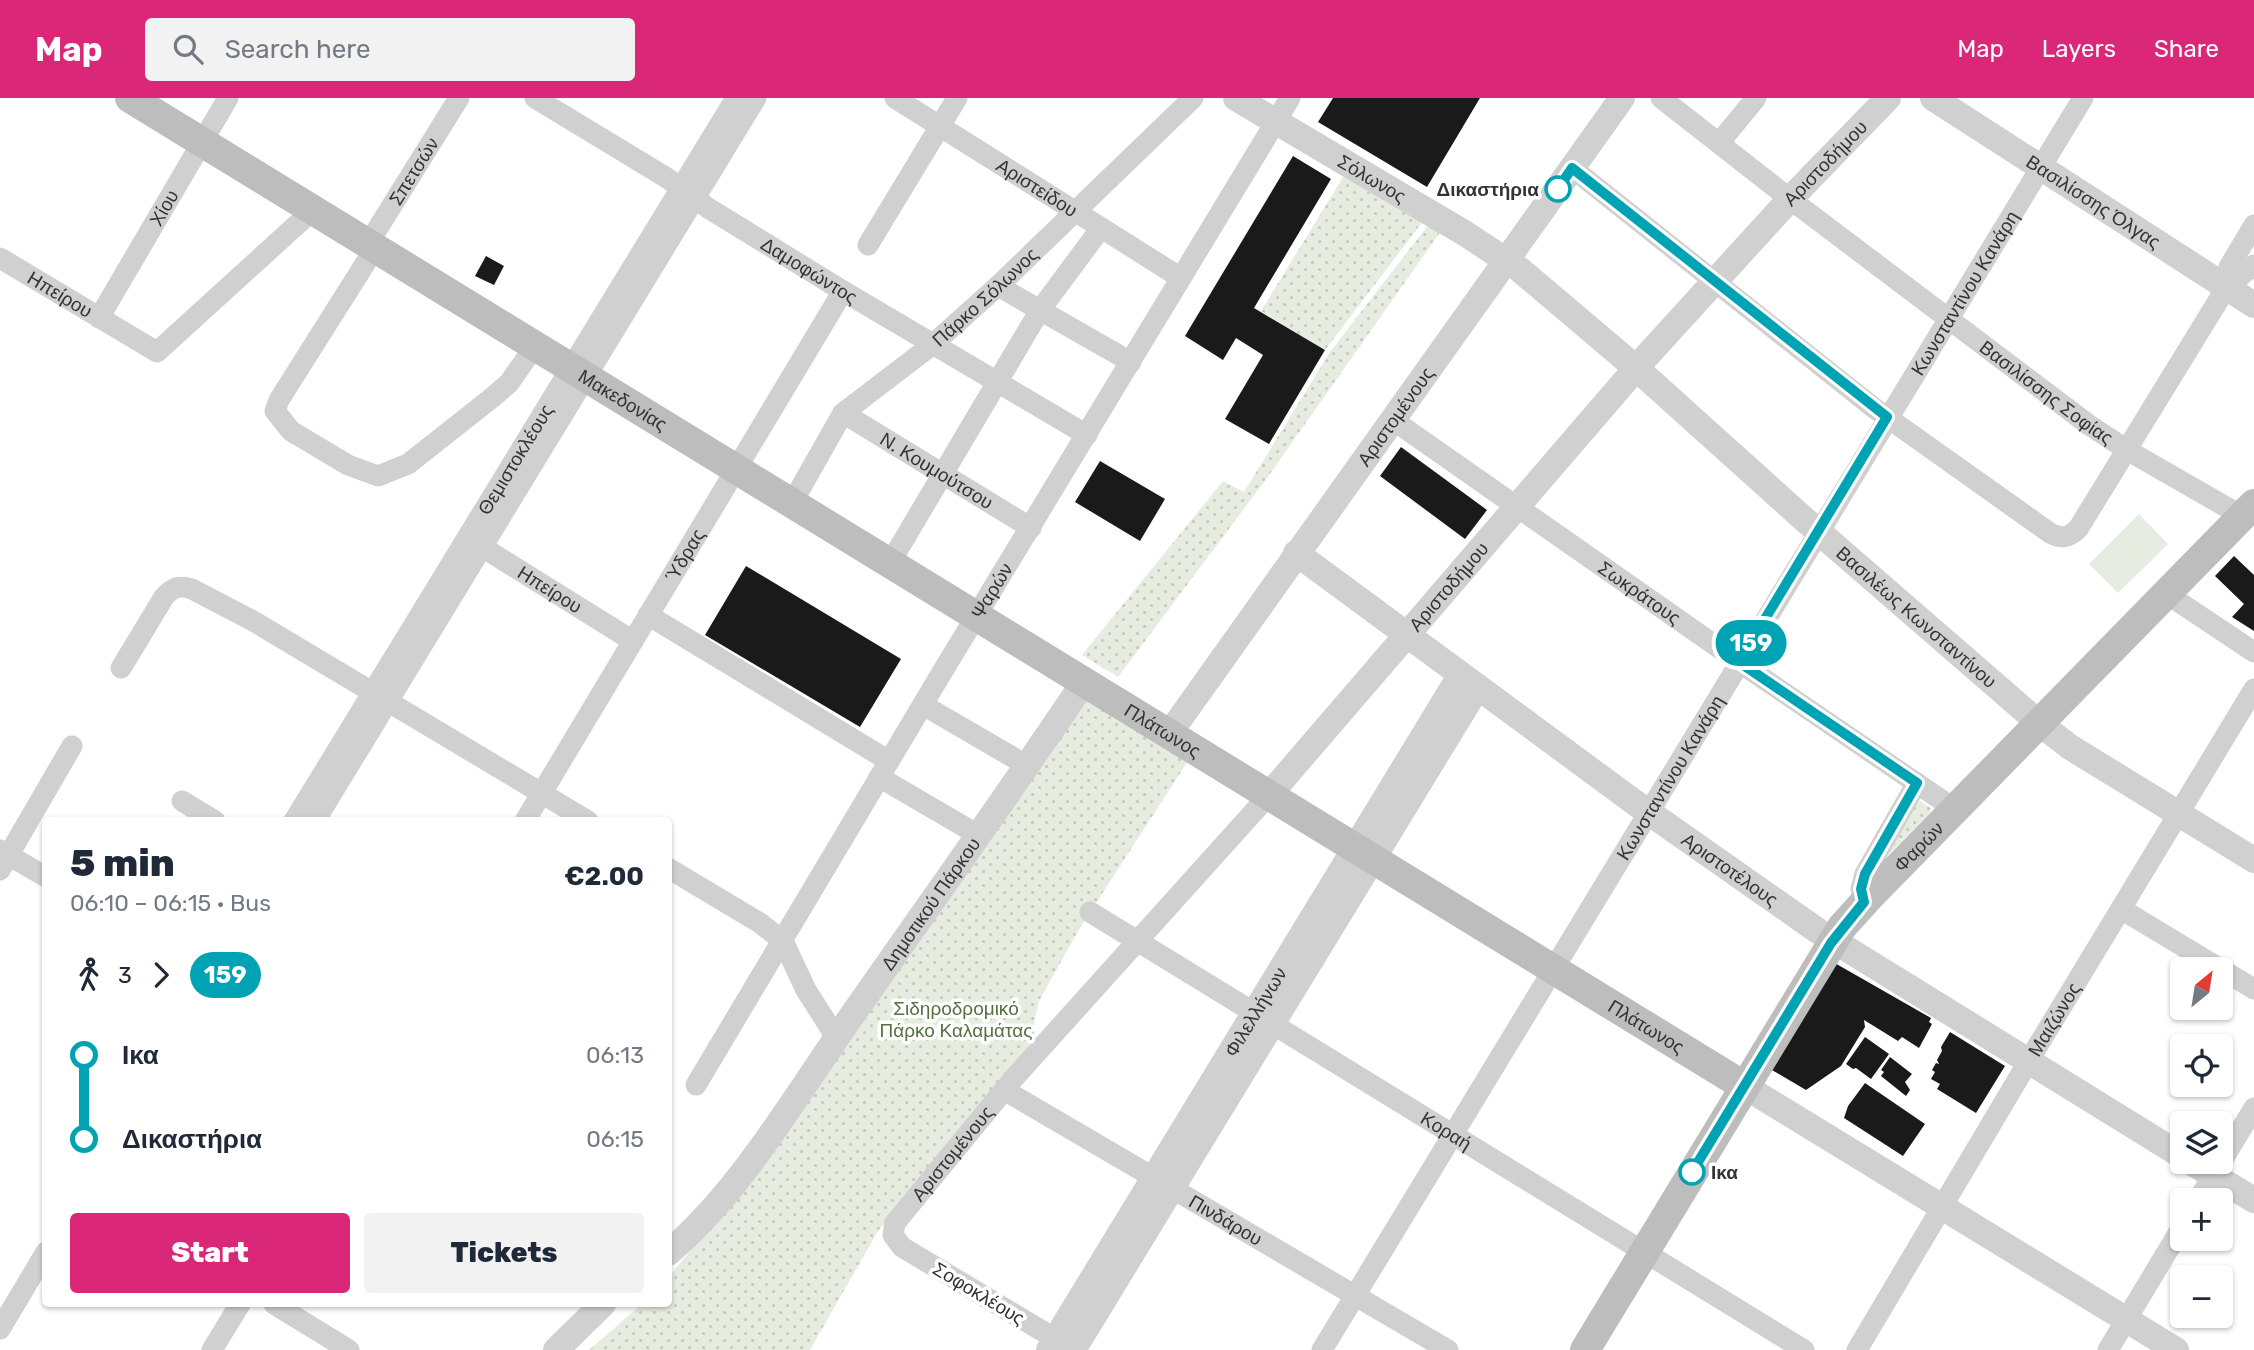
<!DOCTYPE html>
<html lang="en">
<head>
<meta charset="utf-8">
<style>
  body { margin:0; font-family:Rubik,sans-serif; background:#f2f2f3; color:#1f2937; height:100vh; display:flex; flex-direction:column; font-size:26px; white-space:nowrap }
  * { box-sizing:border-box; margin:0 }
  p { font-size:23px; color:#747a83 }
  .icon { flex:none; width:38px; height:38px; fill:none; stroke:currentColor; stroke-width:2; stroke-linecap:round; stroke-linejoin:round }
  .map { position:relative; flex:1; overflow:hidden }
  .details { position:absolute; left:42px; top:719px; width:630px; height:490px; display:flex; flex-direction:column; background:#fff; border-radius:7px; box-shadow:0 2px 5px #0004 }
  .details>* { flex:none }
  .badge { padding:0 14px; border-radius:23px; font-size:24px; line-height:46px }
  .needle { width:46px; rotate:30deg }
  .tools { position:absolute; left:2170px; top:859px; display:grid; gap:14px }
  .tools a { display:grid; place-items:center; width:63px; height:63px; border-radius:7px; background:#fff; box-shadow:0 2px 5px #0004; font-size:35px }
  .map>.badge { position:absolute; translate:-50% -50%; box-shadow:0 0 0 4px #fff }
  .legs { display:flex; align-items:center; gap:10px; height:77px; padding:0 28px; font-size:23px }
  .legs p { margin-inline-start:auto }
  .overview { display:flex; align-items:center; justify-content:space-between; height:119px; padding:0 28px }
  h1 { font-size:38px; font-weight:800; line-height:52px }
  .cta { display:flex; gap:14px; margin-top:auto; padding:14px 28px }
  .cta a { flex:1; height:80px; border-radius:7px; background:#db2777; color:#fff; font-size:28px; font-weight:800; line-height:80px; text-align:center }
  .cta a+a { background:#f2f2f3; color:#1f2937 }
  ul { padding:0 28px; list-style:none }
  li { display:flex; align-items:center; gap:24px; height:84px; font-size:26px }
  li i { display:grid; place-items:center; width:10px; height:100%; margin:0 9px; background:currentColor }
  li i::after { content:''; width:18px; height:18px; margin:-9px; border:5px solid; border-radius:50%; background:#fff }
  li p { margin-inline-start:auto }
  li:first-child i { background:linear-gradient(#0000 50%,currentColor 0) }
  li:last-child i { background:linear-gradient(currentColor 50%,#0000 0) }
  header { display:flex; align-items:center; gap:42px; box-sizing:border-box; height:98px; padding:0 35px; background:#db2777; color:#fff }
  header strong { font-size:33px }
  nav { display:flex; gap:38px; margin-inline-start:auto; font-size:24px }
  .search { width:490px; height:63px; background:#f2f2f3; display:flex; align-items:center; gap:18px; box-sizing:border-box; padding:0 24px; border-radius:7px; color:#747a83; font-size:26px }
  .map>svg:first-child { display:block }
</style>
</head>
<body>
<header>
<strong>Map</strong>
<div class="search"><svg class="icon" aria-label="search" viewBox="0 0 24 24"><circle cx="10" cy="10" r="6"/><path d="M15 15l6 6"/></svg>Search here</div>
<nav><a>Map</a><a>Layers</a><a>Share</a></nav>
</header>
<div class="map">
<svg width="2254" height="1252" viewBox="0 0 2254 1252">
  <defs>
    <pattern id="green-dots" width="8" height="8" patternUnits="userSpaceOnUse" patternTransform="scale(1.75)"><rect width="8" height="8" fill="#e6ecdf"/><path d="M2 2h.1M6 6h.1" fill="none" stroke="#c6cbc0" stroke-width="1.8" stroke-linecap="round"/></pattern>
  </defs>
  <rect width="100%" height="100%" fill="#fff"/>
  <path fill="url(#green-dots)" d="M 1345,76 L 1424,122 L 1325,252 L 1261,213 Z
    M 1429,126 L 1441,133 L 1267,380 L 1118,579 L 1082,557 L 1223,383 L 1244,394 L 1330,254 Z
    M 1087,602 L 1188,663 L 1078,833 L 1039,903 L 1034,925 L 1034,955 L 878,1133 L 810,1252 L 589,1252 L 642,1206 L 668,1206 L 669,1179 L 726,1108 Z
    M 1919,703 L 1931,710 L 1930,715 L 1885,760 L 1883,758 Z"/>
  <path fill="#e6ecdf" d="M 2139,416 L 2168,446 L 2118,495 L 2089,466 Z"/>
  <path fill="#1a1a1a" d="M 1333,0 L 1480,0 L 1427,89 L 1318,24 Z
    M 1293,58 L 1331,81 L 1254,210 L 1325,252 L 1269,346 L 1225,321 L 1263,257 L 1236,240 L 1223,262 L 1185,238 Z
    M 486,158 L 504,168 L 494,187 L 475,178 Z
    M 1401,349 L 1487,412 L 1465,441 L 1380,378 Z
    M 1100,363 L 1165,401 L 1140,443 L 1075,404 Z
    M 2234,458 L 2254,477 L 2254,533 L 2232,519 L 2244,506 L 2215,478 Z
    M 746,468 L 901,561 L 860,629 L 705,537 Z
    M 1833,864 L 1931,920 L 1929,924 L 1932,926 L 1919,950 L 1902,939 L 1898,943 L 1864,922 L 1865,929 L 1841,968 L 1806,992 L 1772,972 Z
    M 1950,934 L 2005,968 L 1976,1015 L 1937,991 L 1940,986 L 1931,981 L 1935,974 L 1932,972 L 1936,965 L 1939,966 L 1937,962 L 1942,953 L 1941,949 Z
    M 1865,939 L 1889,956 L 1871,981 L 1856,970 L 1853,971 L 1846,966 Z
    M 1890,959 L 1912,976 L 1905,984 L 1910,992 L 1906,998 L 1881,978 L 1884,974 L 1881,972 Z
    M 1865,985 L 1925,1026 L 1903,1058 L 1844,1020 L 1848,1008 Z"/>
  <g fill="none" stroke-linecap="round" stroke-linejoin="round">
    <g stroke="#d0d0d0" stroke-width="21">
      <path id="s1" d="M 535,0 L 667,80 L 708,110 L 843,193 L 1087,337"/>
      <path id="s2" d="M 895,0 L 1181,180"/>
      <path id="s3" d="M 1661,0 L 1790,101 L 2089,327 L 2127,352 L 2242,418"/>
      <path d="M 1719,45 L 1756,0"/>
      <path d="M 1572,70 L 1874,310 L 2050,435 C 2062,441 2068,440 2078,431 L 2226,190 L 2254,167"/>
      <path id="s4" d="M 368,146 L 459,0"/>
      <path d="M 868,147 L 957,0"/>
      <path d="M 375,150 L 279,302 L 275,313 L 291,333 L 348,367 L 378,378 L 408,366 L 493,299 L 509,285 L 535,248"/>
      <path id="s5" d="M 0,160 L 157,254 L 313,112"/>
      <path d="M 998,188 L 1131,264"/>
      <path d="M 2226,190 L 2229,169 L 2254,127"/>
      <path id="s6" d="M 99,220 L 228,0"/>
      <path id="s7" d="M 843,315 L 1031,430"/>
      <path id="s8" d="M 1393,322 L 1739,564 L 1956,712"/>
      <path id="s9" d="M 792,405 L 843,315 L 932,247 L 998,188 L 1193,0"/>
      <path id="s10" d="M 471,442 L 633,543"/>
      <path d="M 890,465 L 1040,212 L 1101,130"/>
      <path d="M 2167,496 L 2254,554"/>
      <path d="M 648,517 L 889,663"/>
      <path d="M 121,570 L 164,499 C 173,489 179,487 192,491 L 255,524 L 588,723"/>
      <path d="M 923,607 L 1028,668"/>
      <path d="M 879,679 L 980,738"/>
      <path d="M 182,703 L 215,723"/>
      <path id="s11" d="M 294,723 L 736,0"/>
      <path d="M 315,723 L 756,0"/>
      <path id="s12" d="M 525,723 L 843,193"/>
      <path d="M 0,752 L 46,779"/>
      <path d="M 668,770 L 760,825 L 783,843 L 806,892 L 836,939"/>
      <path d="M 0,772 L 72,648"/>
      <path d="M 1864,804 L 1861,791 L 1865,776 L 1917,685"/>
      <path d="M 2121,811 L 2254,891"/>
      <path id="s13" d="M 1090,814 L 1804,1252"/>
      <path id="s14" d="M 696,987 L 941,576 L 1290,0"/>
      <path id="s15" d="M 1004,992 L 1448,1252"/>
      <path d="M 2198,1102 L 2254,1010"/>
      <path d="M 274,1206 L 349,1252"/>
      <path d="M 0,1231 L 46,1154"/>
      <path id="s16" d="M 1069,1249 L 902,1149 L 893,1137 L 895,1125 L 1014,980 L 1269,697"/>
      <path d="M 212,1252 L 240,1206"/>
      <path id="s17" d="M 1322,1252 L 2083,0"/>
      <path id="s18" d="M 1857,1252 L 2028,964 L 2254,591"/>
      <path d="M 2108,1252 L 2182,1129"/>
    </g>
    <g stroke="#d0d0d0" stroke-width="26">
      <path id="s19" d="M 1236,0 L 1466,136 L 1519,171 L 1636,270 L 1805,422 L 2039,625 L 2070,649 L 2254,762"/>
      <path id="s20" d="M 1933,0 L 2254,207"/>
      <path id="s21" d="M 1296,455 L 1634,704 L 1818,833 L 2182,1058"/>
      <path id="s22" d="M 1169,636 L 1622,0"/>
      <path id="s23" d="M 1269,697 L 1644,261 L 1790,101 L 1888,0"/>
      <path d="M 1744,988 L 2176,1252"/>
      <path d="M 2191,1064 L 2254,1102"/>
      <path id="s24" d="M 668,1155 C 738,1096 792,1004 844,929 C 924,814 1006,700 1084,584"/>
      <path d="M 556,1252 L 603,1206"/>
      <path id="s25" d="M 1049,1252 L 1460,578"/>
      <path d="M 1073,1252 L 1477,590"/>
    </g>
    <g stroke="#bdbdbd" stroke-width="30">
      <path id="s26" d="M 130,0 L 1744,988"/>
      <path id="s27" d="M 1585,1252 L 1842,829 L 1870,798 L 2254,406"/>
    </g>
  </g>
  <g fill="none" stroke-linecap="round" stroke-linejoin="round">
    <g stroke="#fff" stroke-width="16">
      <path id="line-1" d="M 1558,91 L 1572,70 L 1887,319 L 1739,564 L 1917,685 L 1865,776 L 1861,791 L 1864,804 L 1831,845 L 1692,1074"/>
    </g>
    <use href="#line-1" stroke="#00a3b4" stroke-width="10"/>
  </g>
  <g fill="#fff" stroke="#00a3b4" stroke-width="3.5">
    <circle cx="1558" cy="91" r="12"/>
    <circle cx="1692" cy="1074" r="12"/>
  </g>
  <g text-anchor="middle" stroke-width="7" stroke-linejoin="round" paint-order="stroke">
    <g font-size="19" fill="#333" stroke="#fff">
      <text dy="7" stroke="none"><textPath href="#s23" startOffset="842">Αριστοδήμου</textPath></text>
      <text dy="7" stroke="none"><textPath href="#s4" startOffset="86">Σπετσών</textPath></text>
      <text dy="7" stroke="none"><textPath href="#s19" startOffset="158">Σόλωνος</textPath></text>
      <text dy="7" stroke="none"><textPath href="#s2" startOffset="168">Αριστείδου</textPath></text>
      <text dy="7" stroke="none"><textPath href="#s20" startOffset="191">Βασιλίσσης Όλγας</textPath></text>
      <text dy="7" stroke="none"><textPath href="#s6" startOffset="128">Χίου</textPath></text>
      <text dy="7" stroke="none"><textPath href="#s1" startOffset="324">Δαμοφώντος</textPath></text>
      <text dy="7" stroke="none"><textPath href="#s17" startOffset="1237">Κωνσταντίνου Κανάρη</textPath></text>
      <text dy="7" stroke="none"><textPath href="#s5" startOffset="70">Ηπείρου</textPath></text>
      <text dy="7" stroke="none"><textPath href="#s9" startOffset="287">Πάρκο Σόλωνος</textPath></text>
      <text dy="7" stroke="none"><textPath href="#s3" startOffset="485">Βασιλίσσης Σοφίας</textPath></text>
      <text dy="7" stroke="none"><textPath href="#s26" startOffset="578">Μακεδονίας</textPath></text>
      <text dy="7" stroke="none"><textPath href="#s22" startOffset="390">Αριστομένους</textPath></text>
      <text dy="7" stroke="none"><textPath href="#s11" startOffset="424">Θεμιστοκλέους</textPath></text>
      <text dy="7" stroke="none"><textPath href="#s7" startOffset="110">Ν. Κουμούτσου</textPath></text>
      <text dy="7" stroke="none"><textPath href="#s12" startOffset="310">Ύδρας</textPath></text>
      <text dy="7" stroke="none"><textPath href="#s23" startOffset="275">Αριστοδήμου</textPath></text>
      <text dy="7" stroke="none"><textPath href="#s10" startOffset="93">Ηπείρου</textPath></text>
      <text dy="7" stroke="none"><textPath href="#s14" startOffset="576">Ψαρών</textPath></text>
      <text dy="7" stroke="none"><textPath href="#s8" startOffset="301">Σωκράτους</textPath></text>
      <text dy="7" stroke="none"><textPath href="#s19" startOffset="859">Βασιλέως Κωνσταντίνου</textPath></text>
      <text dy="7" stroke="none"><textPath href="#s26" startOffset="1211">Πλάτωνος</textPath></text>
      <text dy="7" stroke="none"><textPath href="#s17" startOffset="670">Κωνσταντίνου Κανάρη</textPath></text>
      <text dy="7" stroke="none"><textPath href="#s27" startOffset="606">Φαρών</textPath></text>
      <text dy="7" stroke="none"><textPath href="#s21" startOffset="537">Αριστοτέλους</textPath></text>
      <text dy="7" stroke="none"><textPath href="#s24" startOffset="438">Δημοτικού Πάρκου</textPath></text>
      <text dy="7" stroke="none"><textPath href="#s25" startOffset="396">Φιλελλήνων</textPath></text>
      <text dy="7" stroke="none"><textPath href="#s18" startOffset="385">Μαιζώνος</textPath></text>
      <text dy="7" stroke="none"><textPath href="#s26" startOffset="1778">Πλάτωνος</textPath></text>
      <text dy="7" stroke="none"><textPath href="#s13" startOffset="418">Κοραή</textPath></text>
      <text dy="7" stroke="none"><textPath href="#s16" startOffset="312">Αριστομένους</textPath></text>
      <text dy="7" stroke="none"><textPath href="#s15" startOffset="257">Πινδάρου</textPath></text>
      <text transform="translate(979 1195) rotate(31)" y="7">Σοφοκλέους</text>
    </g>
    <g font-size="19" font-weight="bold" fill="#333" stroke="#fff" text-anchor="end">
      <text x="1539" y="98">Δικαστήρια</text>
      <text x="1711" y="1081" text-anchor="start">Ικα</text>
    </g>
    <g font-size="19" fill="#56703f" stroke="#fff">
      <text x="956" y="917">Σιδηροδρομικό<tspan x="956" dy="22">Πάρκο Καλαμάτας</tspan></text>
    </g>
  </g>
</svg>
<div class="tools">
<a><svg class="needle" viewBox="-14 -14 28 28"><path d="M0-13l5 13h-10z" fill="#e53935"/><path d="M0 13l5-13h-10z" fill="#747a83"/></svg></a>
<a><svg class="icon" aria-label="locate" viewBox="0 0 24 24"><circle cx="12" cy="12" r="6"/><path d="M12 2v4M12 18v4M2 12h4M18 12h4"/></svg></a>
<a><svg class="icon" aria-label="layers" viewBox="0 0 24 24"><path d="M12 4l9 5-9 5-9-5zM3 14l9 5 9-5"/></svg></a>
<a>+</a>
<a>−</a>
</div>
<b class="badge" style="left:1751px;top:545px;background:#00a3b4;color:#fff">159</b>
<section class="details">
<div class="overview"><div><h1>5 min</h1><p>06:10 – 06:15 · Bus</p></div><b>€2.00</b></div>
<div class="legs"><svg class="icon" aria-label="walk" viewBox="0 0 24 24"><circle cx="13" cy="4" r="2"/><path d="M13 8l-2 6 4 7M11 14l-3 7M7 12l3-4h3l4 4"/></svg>3<svg class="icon" aria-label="forward" viewBox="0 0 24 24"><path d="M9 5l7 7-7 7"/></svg><b class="badge" style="background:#00a3b4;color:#fff">159</b></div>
<ul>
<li><i style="color:#00a3b4"></i><b>Ικα</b><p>06:13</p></li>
<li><i style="color:#00a3b4"></i><b>Δικαστήρια</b><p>06:15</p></li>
</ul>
<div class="cta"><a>Start</a><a>Tickets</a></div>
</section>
</div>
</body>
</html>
